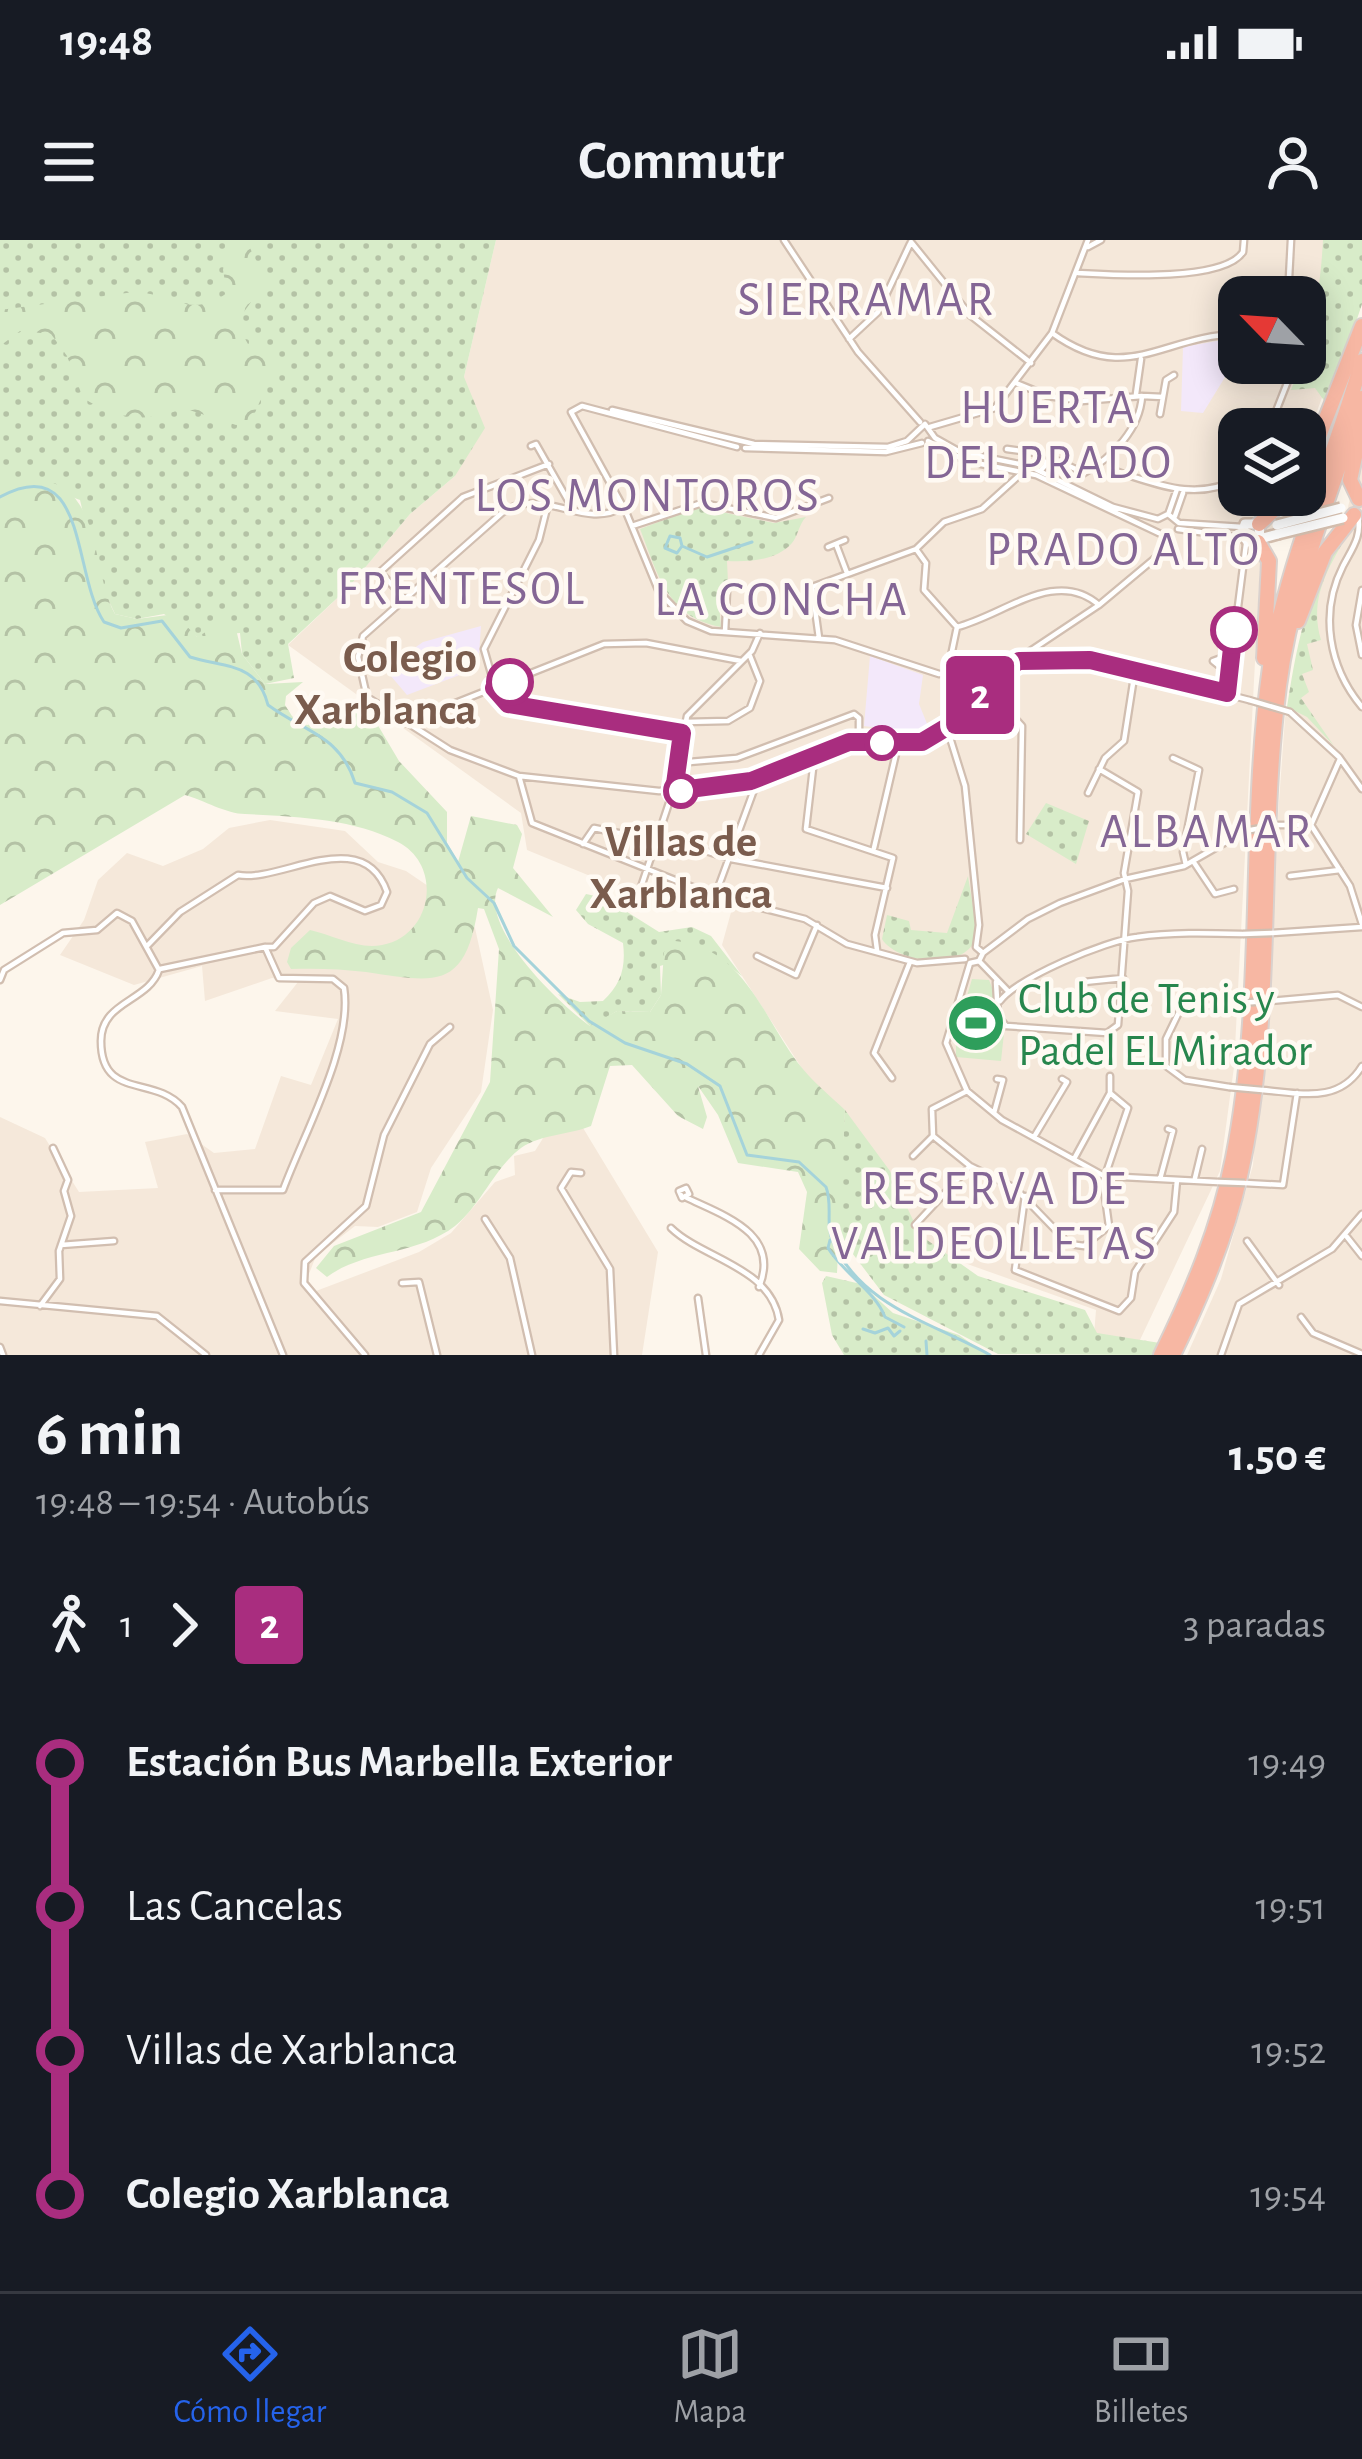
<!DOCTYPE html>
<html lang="es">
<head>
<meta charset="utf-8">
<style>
  body { margin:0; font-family:"Alegreya Sans",sans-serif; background:#20242c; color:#f1f3f6; height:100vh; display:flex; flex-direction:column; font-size:45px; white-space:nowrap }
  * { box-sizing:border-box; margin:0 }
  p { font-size:39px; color:#9ea1a6 }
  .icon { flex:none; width:66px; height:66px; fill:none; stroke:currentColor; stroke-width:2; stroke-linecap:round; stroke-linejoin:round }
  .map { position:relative; height:1115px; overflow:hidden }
  .sheet { display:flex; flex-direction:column; background:#171b24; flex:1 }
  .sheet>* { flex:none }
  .badge { padding:0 24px; border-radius:9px; font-size:42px; line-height:78px }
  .needle { width:78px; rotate:295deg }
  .fabs { position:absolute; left:1218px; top:36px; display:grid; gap:24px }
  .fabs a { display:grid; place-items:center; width:108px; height:108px; border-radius:24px; background:#171b24; box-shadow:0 6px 30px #0003; font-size:60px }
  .map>.badge { position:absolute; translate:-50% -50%; box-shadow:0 0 0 6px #fff }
  .legs { display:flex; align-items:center; gap:18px; height:132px; padding:0 36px; font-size:39px }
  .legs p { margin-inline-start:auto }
  .head { display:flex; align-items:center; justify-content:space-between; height:204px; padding:0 36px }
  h1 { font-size:66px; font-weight:700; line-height:90px }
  ul { padding:0 36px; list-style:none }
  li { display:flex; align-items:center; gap:42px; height:144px; font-size:45px }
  li i { display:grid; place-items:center; width:18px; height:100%; margin:0 15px; background:currentColor }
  li i::after { content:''; width:30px; height:30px; margin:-15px; border:9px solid; border-radius:50%; background:#171b24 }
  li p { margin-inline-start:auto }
  li:first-child i { background:linear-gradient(#0000 50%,currentColor 0) }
  li:last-child i { background:linear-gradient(currentColor 50%,#0000 0) }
  .status { display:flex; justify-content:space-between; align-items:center; height:84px; padding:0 60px; background:#171b24; direction:ltr }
  .status svg { height:33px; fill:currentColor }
  header { display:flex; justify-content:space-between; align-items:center; height:156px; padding:0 36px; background:#171b24; font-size:54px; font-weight:700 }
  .menu { display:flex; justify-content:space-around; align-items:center; height:168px; border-top:3px solid #363941; background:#171b24; font-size:33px; color:#9ea1a6 }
  .menu a { display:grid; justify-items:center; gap:6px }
  .menu .selected { color:#2563eb }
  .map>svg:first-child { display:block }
</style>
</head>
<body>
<div class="status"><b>19:48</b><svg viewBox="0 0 49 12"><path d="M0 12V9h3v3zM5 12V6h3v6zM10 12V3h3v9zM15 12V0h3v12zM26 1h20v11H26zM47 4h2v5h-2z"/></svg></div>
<header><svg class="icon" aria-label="menu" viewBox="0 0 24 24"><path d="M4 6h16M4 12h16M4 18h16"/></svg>Commutr<svg class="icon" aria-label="person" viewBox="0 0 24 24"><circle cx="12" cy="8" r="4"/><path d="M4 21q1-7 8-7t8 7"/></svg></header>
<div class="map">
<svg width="1362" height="1115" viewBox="0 0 1362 1115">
  <defs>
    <pattern id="green-dots" width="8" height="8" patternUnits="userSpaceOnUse" patternTransform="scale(3)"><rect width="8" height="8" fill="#d8ecc9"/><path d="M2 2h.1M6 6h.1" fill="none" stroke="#b4c2a5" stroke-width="1.8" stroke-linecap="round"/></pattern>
    <pattern id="forest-crowns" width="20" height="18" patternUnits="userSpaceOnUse" patternTransform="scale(3)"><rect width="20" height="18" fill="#d8ecc9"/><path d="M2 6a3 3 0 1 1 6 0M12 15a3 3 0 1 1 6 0" fill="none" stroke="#b4c2a5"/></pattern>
  </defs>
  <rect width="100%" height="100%" fill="#fdf6ec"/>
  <path fill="#f5e8da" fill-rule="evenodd" d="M 496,0 L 1338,0 L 1342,103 L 1305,204 L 1305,189 L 1239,189 L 1239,255 L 1286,255 L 1260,325 L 1234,827 L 1220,931 L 1139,1102 L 1094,1095 L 1096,1070 L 917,1006 L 722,705 L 733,665 L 649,634 L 634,654 L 527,610 L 521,573 L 288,405 L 348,348 L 410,274 L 455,236 L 464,137 ZM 1239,57 L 1305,57 L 1305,123 L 1239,123 Z
    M 1362,205 L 1362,1115 L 1187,1115 L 1221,1039 L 1253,925 L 1285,478 L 1322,330 L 1342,294 Z
    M 270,580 L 345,591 L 378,622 L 406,631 L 450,661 L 475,688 L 493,770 L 481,852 L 431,928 L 417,972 L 378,987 L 355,986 L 316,1016 L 307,1039 L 316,1051 L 419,1012 L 451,993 L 495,942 L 515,935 L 514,916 L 535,911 L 550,887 L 574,873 L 658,1012 L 642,1115 L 0,1115 L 0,877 L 45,898 L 79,952 L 158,948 L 145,902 L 187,894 L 214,913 L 255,909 L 281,836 L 311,845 L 338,779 L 275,771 L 298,742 L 272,738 L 205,761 L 202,726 L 134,745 L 60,715 L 84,680 L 98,640 L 127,613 L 163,626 L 203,609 L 229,588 Z"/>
  <path fill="#f3e8fa" d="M 1239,97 L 1239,123 L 1264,123 L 1230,129 L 1203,173 L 1181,171 L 1183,107 Z
    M 481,386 L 478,428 L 407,455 L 385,429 L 423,402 Z
    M 870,416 L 923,435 L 919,464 L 928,486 L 910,492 L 864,486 Z"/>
  <path fill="url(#green-dots)" d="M 0,0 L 496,0 L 464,137 L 485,188 L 455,236 L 410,274 L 348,348 L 288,404 L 294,438 L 265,444 L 242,414 L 240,393 L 197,397 L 164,374 L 137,379 L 115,374 L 98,337 L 80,260 L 28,241 L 0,241 Z
    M 1323,0 L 1362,0 L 1362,64 L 1328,166 L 1315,148 L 1291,150 C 1311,101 1320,56 1323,0 Z
    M 698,267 L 774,283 L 806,277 C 799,284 798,296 792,303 C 776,321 748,322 727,321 L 728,342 L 718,353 L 721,387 C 667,377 658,335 640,289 Z
    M 1356,282 L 1359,293 L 1351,289 C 1330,325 1308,357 1321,400 L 1307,404 L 1313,430 L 1302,434 L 1309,452 L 1301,458 L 1334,506 L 1307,477 L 1287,467 C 1299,393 1308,342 1356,282 Z
    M 1046,563 L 1089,581 L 1076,624 L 1026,594 Z
    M 968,636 C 970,652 979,691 975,700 C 962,731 897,723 882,699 L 887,675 L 909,681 L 911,690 L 947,693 Z
    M 586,654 L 605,658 L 659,692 L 692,687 L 711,696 L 742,736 L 709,711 L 660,726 L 661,755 L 650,772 L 617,771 L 591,787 L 558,754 L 580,762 L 603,761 C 621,744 626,728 623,703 L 588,684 L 576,670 Z
    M 845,870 L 890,931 L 920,995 L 978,1036 L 1085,1070 L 1097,1093 L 1160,1103 L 1154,1115 L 998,1114 L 884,1055 L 837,993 Z
    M 826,1036 L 861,1044 L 893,1073 L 959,1095 L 988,1115 L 844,1115 L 832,1095 L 822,1043 Z"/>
  <path fill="url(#forest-crowns)" d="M 228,0 L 252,0 L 250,8 L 266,41 L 236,83 L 248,104 L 271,106 L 276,124 L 251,182 L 236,185 L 183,168 C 147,184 117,179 83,158 L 67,116 L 51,94 L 20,91 L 0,106 L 0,70 L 134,52 C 172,53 190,80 227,53 L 223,30 Z
    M 41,240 C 102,248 91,330 115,374 L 137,379 L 175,374 L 197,397 L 220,384 L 235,385 L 242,414 L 265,444 L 303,442 L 286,456 L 285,465 L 297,484 L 308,485 L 343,465 L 373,477 L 399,521 L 447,572 L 447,603 L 458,622 L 471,576 L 517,585 L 522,594 L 513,628 L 553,677 L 498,648 C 479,687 559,764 590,786 L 617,771 L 650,772 L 661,755 L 664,712 L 675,701 C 743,707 763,777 798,823 C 811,840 829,855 845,870 L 837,1033 L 820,1031 L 799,1009 L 807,952 L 798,932 L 738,923 L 718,875 L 698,846 L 707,877 L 703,889 L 678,876 L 632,825 L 610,826 L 591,886 C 569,895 541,894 521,908 C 495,927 481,965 455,986 C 416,1016 365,1009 327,1037 L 316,1028 L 334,1006 L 421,972 L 490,842 L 499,709 L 484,669 L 478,668 C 465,752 434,742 366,732 C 342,729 316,728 291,729 L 287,722 L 291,708 L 310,690 C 333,695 358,710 382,705 C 432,696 444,626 398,602 C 352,578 296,577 245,574 C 227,574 203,560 185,555 L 0,665 L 0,241 Z"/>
  <path fill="#d8ecc9" d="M 972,739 L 989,740 L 995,755 L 992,791 L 1004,793 L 1001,821 L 956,817 L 956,794 Z"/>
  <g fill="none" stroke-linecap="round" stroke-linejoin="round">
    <path stroke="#a5d3da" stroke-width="3" d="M 0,257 C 88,209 72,335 104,382 L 121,388 L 162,381 L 190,417 C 225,428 257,422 268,465 C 306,493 340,495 355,543 L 392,552 L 427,573 L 467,638 L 494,663 L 514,706 L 589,781 L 625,803 L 687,824 L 720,846 L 747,915 L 799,922 L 826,947 C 833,965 825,985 833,1002 C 862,1067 934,1083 990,1115
      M 682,306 L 677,313 L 665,308 L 670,296 L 680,298 L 682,306 L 707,317 L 752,302
      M 830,1000 L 828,1008 C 844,1034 875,1051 885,1077 L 904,1087
      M 863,1089 L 875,1093 L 888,1088 L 894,1096 L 900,1091
      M 926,1101 L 927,1115"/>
    <g stroke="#d1beb0" stroke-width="9">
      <path id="minor" d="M 784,0 L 858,112 L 920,182
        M 911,2 L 970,75 L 1031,123
        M 1088,7 L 1101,0
        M 1078,33 C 1115,35 1223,42 1243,12 L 1244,0
        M 1288,57 L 1291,0
        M 1052,93 C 1127,147 1162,95 1239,94
        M 849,99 L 878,72 L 910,4
        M 1016,143 L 1048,156 L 1082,161 L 1142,156 C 1140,189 1112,218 1084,233 L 1052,218 L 1042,229
        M 1136,154 L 1141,119
        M 1142,156 L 1163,157
        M 612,170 L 754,204 L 888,207 L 907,201 L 925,184 L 935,198 L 960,212 L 1029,226 L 1113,267 L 1158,279 L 1168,274 L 1179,283 L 1243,287
        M 1160,174 L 1166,140 L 1174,135
        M 930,187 L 995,168 L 1052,93 L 1088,0
        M 1269,189 L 1295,123
        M 531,206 L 536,204 L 574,271
        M 737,207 L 582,166 L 571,172 L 626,272 L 659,352 L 687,381 L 711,391 L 835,400 L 939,434 L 999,430
        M 745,208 L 886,212 L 922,203
        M 1007,209 L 1036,213 L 1045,222
        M 1115,231 C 1157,244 1197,262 1239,238
        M 548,264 L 539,300 L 484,409 L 497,454 L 515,466 L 682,493
        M 623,267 C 584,291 543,245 503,272 L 363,396 L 358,417 L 367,457 L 450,510 L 519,536 L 659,551 L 732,545 L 832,506 L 912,505 L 932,498 L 959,479 L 1006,427 L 1099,365 L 1166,309 L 1165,296 L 1036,235 L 966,221 L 928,201
        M 1169,272 L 1177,249
        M 1358,275 C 1362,296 1353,307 1343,326 C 1319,373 1329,428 1362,467
        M 1175,276 L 1183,253
        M 632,286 L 702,263 L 776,278 L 829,258
        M 1178,289 L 1243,298
        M 836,304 L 847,333
        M 828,307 L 845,300
        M 916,309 L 926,323 L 924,350 L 957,387
        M 1362,350 L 1356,385 L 1362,415
        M 405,359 L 380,332 L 463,257 L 549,224
        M 725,392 L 727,351
        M 819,398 L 812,347 L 916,309 L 944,282 L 982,269 L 1024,231
        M 1020,421 L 1103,422 L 1249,460
        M 1228,433 L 1213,421 L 1232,414
        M 947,435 L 957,387 C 1004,375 1056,327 1099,365
        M 987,448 L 1022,486 L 1020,600
        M 1227,453 L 1246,304
        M 1290,472 L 1339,517 L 1362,549
        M 685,482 L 728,481 L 750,468 L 760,441 L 750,416
        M 405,483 L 604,404 L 646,403 L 741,421
        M 947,488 L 965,546 L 979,685 L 976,707 L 983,713 L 979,721 L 970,723
        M 815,511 L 806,589 L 893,618 L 875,695 L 877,710
        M 1173,518 L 1199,530 L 1183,612 L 1186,625
        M 677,523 L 737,518 L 854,474 L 859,478 L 859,502
        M 519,536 L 532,583 L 715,656 L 805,679 L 847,704 L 917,723 L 965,719
        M 1088,553 L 1105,518 L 1124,501 L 1134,437 L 1140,431
        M 1277,585 L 1311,585
        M 1311,585 L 1350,646 L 1362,684
        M 1311,585 L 1340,519
        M 659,596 L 731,619 L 887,648
        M 583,604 L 594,588 L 657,601
        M 874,608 L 898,505
        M 1193,621 L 1215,654 L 1234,649
        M 1290,636 L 1340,630
        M 639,653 L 673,551 L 687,476 L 752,411 L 760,393
        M 715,656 L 758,539
        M 1272,693 L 1362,687
        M 147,706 L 180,672 L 238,635 C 281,643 363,583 387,652 L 381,665 L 365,671 L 330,656 L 314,663 L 274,707 L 266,707
        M 983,713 L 1028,679 L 1060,663 L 1125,639 L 1184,626 L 1245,591
        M 757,716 L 796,735 L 817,685
        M 979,721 L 1008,751
        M 970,723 L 946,803 L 967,851 L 1002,880 L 1104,936 L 1218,942
        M 160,729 L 265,707 L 279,738 L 333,739 L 344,748 C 353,806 304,893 283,950 L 215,950
        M 0,740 L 4,730 L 63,693 L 97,690 L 117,673 L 132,681 L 159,730 C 148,762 101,761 101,801 C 101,860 154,835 182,867 L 283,1115
        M 996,742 L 998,776 L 1006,786 L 1107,793 L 1118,785 L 1128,651 L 1124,633 L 1138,552 L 1099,529
        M 1084,742 L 1123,738
        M 1000,761 C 1019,737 1105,701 1137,697 C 1170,692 1208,693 1242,694
        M 1270,761 L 1338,755 L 1362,767
        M 892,838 L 874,813 L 910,722
        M 1229,847 L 1185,840 L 1166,826 L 1166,799 L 1181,768 L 1240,763
        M 1262,850 C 1301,853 1339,864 1362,826
        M 967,851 L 932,869 L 933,896 L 970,926 L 1015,948 L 1069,1004 L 1084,1006 L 1109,986 L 1103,942 L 1128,868 L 1110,853 L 1110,836
        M 994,873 L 1003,840 L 997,839
        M 1034,897 L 1067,842 L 1062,839
        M 913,916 L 933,896
        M 1074,919 L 1110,853
        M 581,933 L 571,932 L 561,948 L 610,1029 L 614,1115
        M 1195,938 L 1202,909
        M 1160,939 L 1173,891 L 1168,889
        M 1245,943 L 1283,945 L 1297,853
        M 686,948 L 689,954 L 682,958 L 679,951 Z
        M 1025,956 L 1015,1030 L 1119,1071 L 1131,1058 L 1135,1032 L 1174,972 L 1177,940
        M 687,958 C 725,976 781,994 759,1047
        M 485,979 L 510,1018 L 532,1115
        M 915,985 L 970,926
        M 671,988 C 703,1019 771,1027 779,1080 L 759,1115
        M 1347,997 L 1362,1016
        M 1247,1001 L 1279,1045
        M 61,1005 L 114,1001
        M 402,1043 L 419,1042 L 437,1115
        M 698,1058 L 706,1115
        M 0,1061 L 157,1076 L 206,1115
        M 40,1066 L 60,1039 L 59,1011 L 71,976 L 64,951 L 68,940 L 53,908
        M 1301,1077 L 1313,1093 L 1362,1114
        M 0,1107 L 3,1115
        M 365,1115 L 304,1043 L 305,1022 L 366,966 L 384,895 L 430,804 L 450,787
        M 1221,1115 L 1239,1064 L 1332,1009 L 1362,974"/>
    </g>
    <g stroke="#d6c0b0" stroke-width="14">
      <path id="secondary" d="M 1260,299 L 1259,284 L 1245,284 L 1242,294 L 1248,302 L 1278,294"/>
    </g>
    <g stroke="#dad1cd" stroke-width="18">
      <path id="motorway" d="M 1305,232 L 1362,86
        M 1359,259 L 1350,240 L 1362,184
        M 1259,284 L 1290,255
        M 1258,302 L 1269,321 L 1264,418
        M 1298,381 L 1325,312 L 1354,275
        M 1161,1115 C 1192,1052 1219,988 1233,918 C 1265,757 1247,589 1270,427 C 1286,321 1333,223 1362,121
        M 1173,1115 C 1201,1057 1226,999 1240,936 C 1276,777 1258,608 1279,446 C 1292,346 1331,254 1362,158"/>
    </g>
    <use href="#minor" stroke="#fff" stroke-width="4.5"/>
    <use href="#secondary" stroke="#fff" stroke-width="9"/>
    <use href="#motorway" stroke="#f7b7a3" stroke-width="14"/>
    <g stroke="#d1beb0" stroke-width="9" stroke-linecap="butt">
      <path id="minor-bridge" d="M 1249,460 L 1290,472
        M 1245,591 L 1277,585
        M 1243,694 L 1272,693
        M 1240,763 L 1268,761
        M 1229,847 L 1262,850
        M 1218,942 L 1245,943"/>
    </g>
    <g stroke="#d6c0b0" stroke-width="14" stroke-linecap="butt">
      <path id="secondary-bridge" d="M 1277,285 L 1341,268
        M 1278,294 L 1343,278"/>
    </g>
    <use href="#minor-bridge" stroke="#fff" stroke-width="4.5"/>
    <use href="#secondary-bridge" stroke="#fff" stroke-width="9"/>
  </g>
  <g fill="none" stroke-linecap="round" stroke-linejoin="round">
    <g stroke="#fff" stroke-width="27">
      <path id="line-1" d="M 510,442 L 494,448 L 508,464 L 682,493 L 674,551 L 751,541 L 849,502 L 922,502 L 952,484 L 1000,432 L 1019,421 L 1090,420 L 1227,453 L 1234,390"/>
    </g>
    <use href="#line-1" stroke="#a92d7f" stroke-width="18"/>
  </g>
  <defs>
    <g id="stadium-disc" transform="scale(3)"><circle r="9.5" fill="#2e9e5b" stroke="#fffaf3"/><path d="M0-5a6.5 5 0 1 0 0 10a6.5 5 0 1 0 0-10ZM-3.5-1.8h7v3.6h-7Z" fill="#fff"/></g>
  </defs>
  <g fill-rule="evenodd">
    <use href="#stadium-disc" x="976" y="783"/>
  </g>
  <g fill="#fff" stroke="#a92d7f" stroke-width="6">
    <circle cx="1234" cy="390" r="21"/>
    <circle cx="510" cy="442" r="21"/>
    <circle cx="882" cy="503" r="15"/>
    <circle cx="681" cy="551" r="15"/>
  </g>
  <g text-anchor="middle" stroke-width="9" stroke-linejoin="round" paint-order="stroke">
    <g font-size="45" font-weight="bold" fill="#7a5c4d" stroke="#fffaf3" text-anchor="end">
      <text x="477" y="432">Colegio<tspan x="477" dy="52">Xarblanca</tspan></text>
      <text x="681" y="616" text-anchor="middle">Villas de<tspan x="681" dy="52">Xarblanca</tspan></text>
    </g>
    <g font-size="45" fill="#27864d" stroke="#fffaf3" text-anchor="start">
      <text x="1018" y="773">Club de Tenis y<tspan x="1018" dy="52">Padel EL Mirador</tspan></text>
    </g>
    <g font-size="48" letter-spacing="3" fill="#846695" stroke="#fffaf3">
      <text x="867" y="75">SIERRAMAR</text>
      <text x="1049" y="183">HUERTA<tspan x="1049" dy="55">DEL PRADO</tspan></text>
      <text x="648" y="271">LOS MONTOROS</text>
      <text x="1124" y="325">PRADO ALTO</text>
      <text x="462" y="364">FRENTESOL</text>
      <text x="782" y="375">LA CONCHA</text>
      <text x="1207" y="607">ALBAMAR</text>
      <text x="995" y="964">RESERVA DE<tspan x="995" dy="55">VALDEOLLETAS</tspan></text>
    </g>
  </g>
</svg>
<div class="fabs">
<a><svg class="needle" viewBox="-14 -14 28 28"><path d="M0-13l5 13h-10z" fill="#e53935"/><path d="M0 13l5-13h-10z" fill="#9ea1a6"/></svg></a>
<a><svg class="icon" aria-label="layers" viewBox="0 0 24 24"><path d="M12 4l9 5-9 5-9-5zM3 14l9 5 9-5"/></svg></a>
</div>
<b class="badge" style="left:980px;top:455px;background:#a92d7f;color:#fff">2</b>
</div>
<section class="sheet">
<div class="head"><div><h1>6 min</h1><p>19:48 – 19:54 · Autobús</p></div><b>1.50 €</b></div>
<div class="legs"><svg class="icon" aria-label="walk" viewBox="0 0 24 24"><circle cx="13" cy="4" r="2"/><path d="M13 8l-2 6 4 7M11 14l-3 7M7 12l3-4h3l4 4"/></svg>1<svg class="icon" aria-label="forward" viewBox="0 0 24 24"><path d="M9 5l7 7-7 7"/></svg><b class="badge" style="background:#a92d7f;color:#fff">2</b><p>3 paradas</p></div>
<ul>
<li><i style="color:#a92d7f"></i><b>Estación Bus Marbella Exterior</b><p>19:49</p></li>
<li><i style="color:#a92d7f"></i><span>Las Cancelas</span><p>19:51</p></li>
<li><i style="color:#a92d7f"></i><span>Villas de Xarblanca</span><p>19:52</p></li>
<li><i style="color:#a92d7f"></i><b>Colegio Xarblanca</b><p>19:54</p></li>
</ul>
</section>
<nav class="menu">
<a class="selected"><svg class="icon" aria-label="directions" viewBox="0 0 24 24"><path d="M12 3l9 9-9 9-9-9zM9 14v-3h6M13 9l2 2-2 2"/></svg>Cómo llegar</a>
<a><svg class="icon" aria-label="map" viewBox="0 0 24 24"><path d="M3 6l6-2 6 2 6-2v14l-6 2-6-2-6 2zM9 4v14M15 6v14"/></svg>Mapa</a>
<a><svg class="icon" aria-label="tickets" viewBox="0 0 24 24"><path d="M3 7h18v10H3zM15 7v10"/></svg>Billetes</a>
</nav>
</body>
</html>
